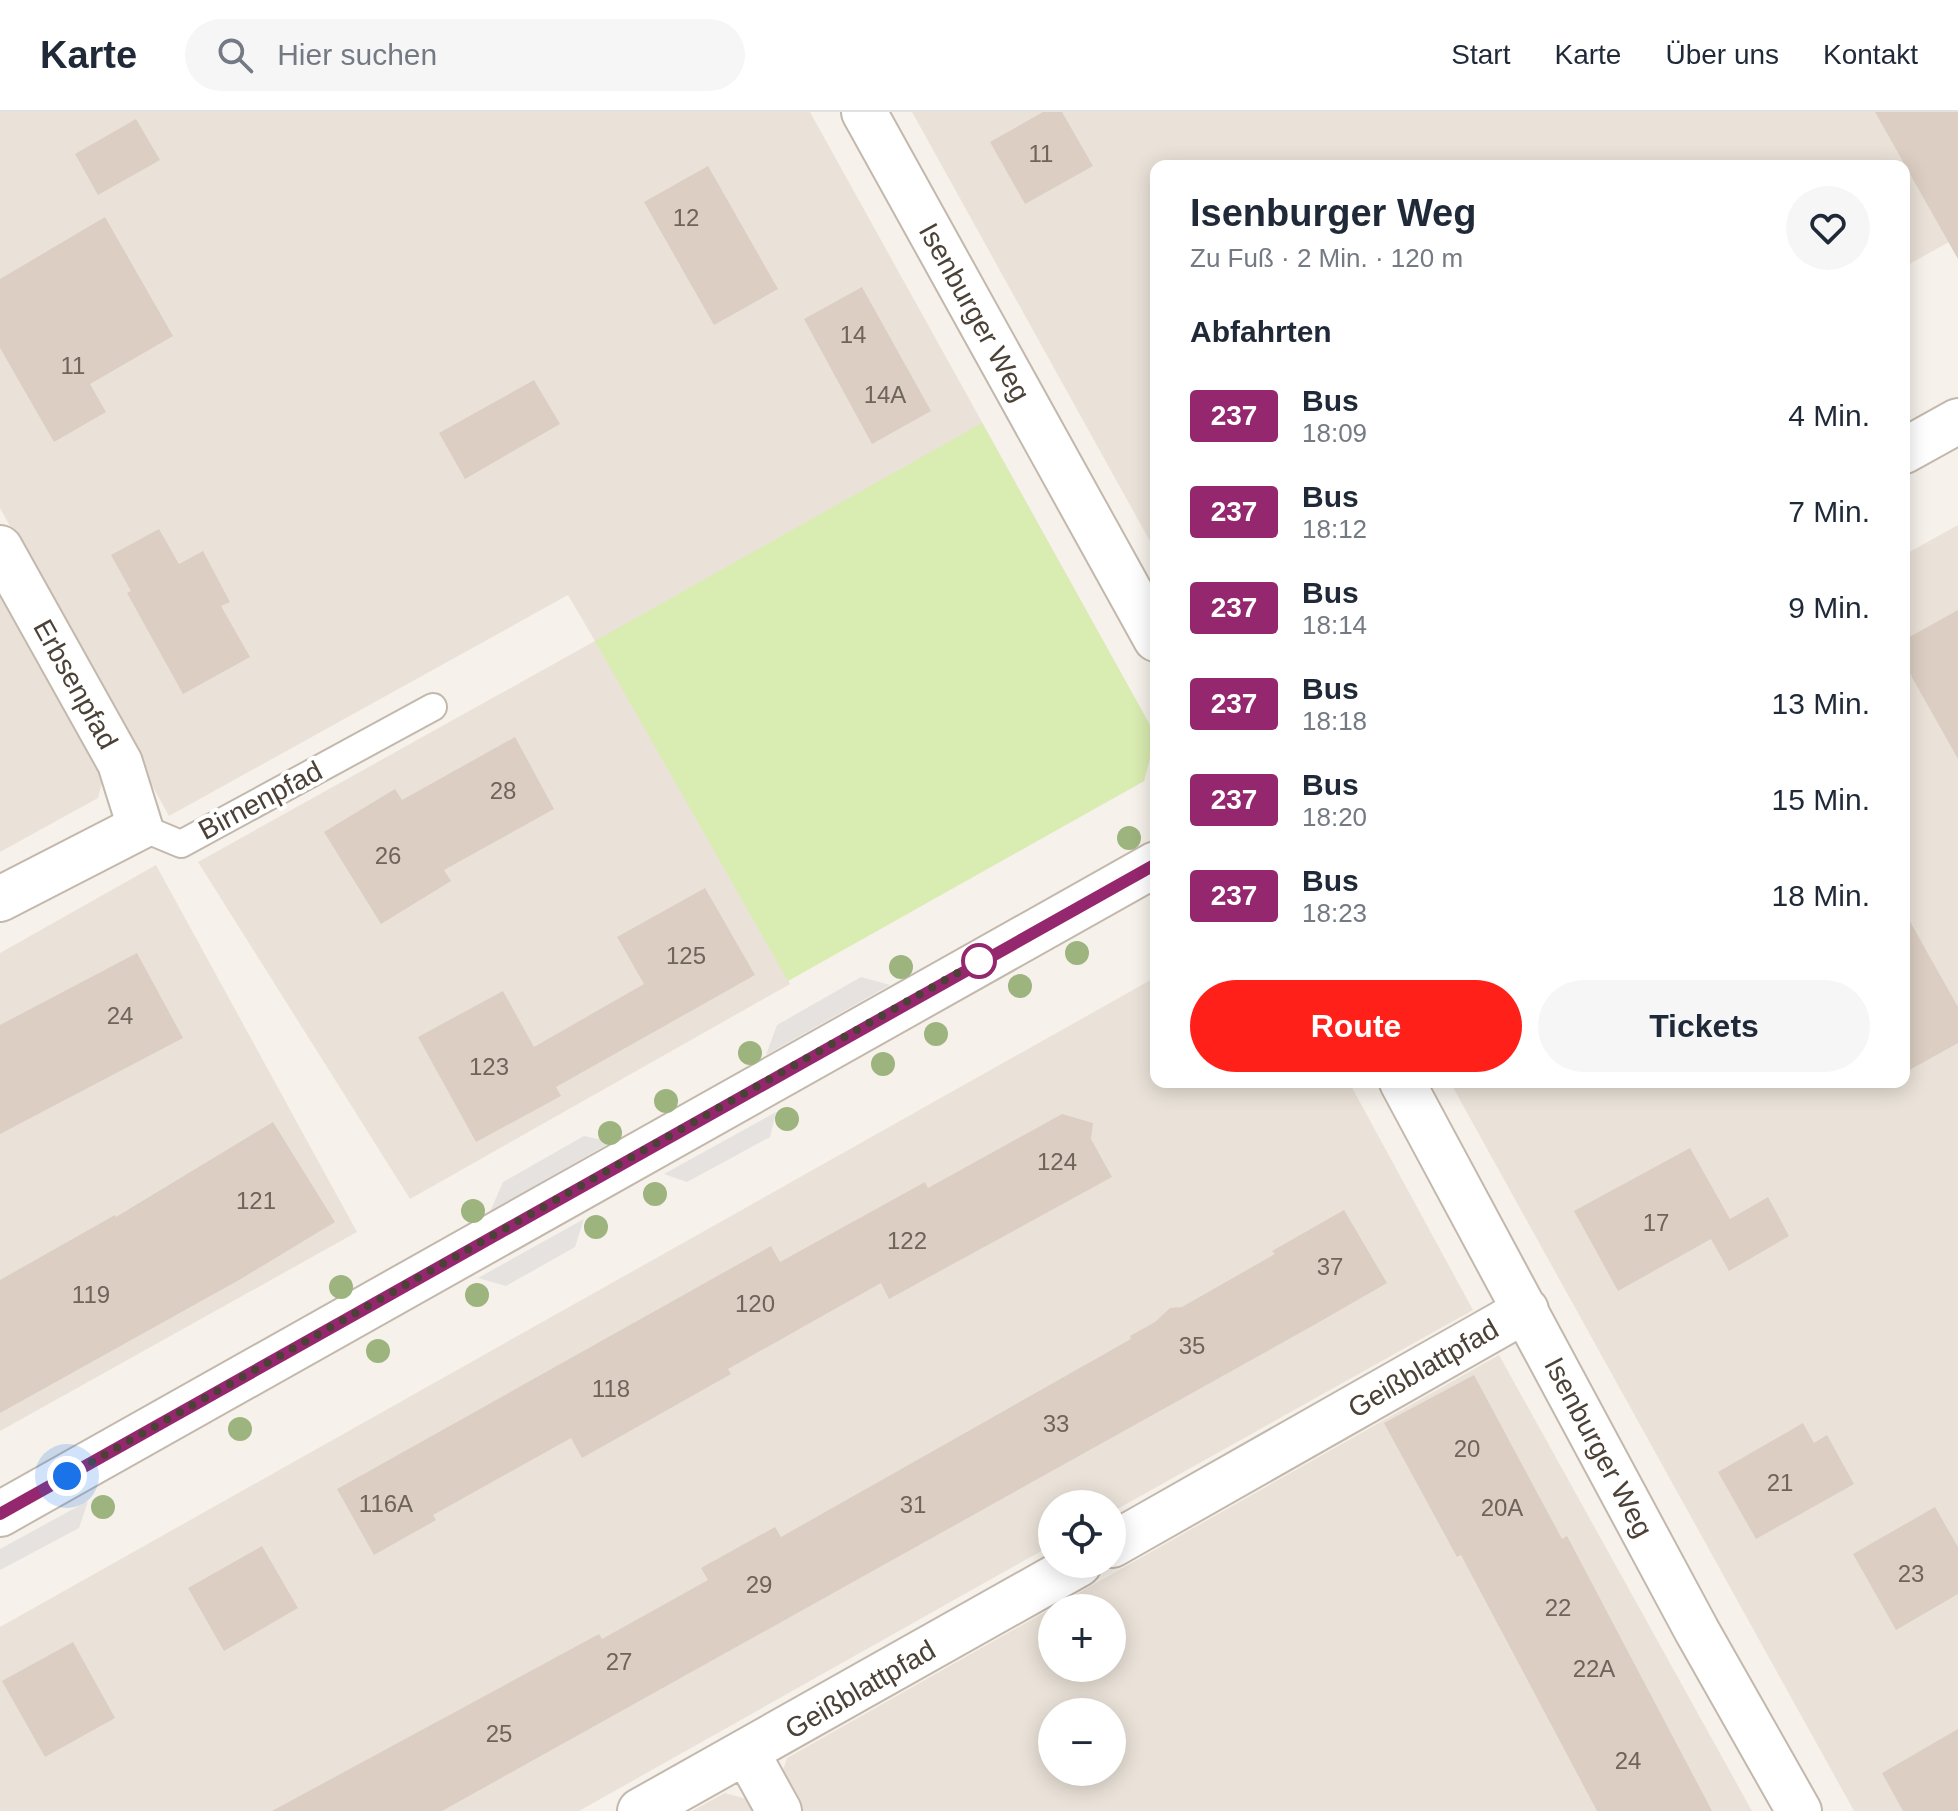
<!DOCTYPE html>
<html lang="de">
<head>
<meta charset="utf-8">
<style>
  body { margin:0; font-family:Helvetica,sans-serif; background:#f6f6f7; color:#1f2937; height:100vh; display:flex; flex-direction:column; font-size:30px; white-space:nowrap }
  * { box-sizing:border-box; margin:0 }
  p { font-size:26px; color:#747a83 }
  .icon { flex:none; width:44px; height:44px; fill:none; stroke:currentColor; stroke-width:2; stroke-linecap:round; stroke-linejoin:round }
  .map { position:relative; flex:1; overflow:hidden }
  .side { position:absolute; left:1150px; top:48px; width:760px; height:928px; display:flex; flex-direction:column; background:#fff; border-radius:16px; box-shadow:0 4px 20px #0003 }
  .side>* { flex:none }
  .badge { padding:0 16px; border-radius:6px; font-size:28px; line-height:52px }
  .fabs { position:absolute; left:1038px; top:1378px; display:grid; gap:16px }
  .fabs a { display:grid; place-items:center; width:88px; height:88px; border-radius:50%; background:#fff; box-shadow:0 4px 20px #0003; font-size:40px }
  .you { position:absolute; width:40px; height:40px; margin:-20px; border:6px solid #fff; border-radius:50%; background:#1a73e8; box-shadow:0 0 0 12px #1a73e833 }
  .map>.badge { position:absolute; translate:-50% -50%; box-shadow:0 0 0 4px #fff }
  h2 { padding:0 40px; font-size:30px; line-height:72px }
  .round { display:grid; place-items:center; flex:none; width:84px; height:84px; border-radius:42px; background:#f6f6f7 }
  .headline { display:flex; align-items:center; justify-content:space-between; height:136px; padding:0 40px }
  h1 { font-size:38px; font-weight:800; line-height:60px }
  .action { display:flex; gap:16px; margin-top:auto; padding:16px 40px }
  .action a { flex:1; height:92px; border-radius:48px; background:#ff2019; color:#fff; font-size:32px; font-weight:800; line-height:92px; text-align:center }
  .action a+a { background:#f6f6f7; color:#1f2937 }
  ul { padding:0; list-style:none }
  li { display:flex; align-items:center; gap:24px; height:96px; padding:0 40px }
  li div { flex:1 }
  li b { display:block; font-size:30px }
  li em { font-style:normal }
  li .badge { min-width:88px; font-weight:700; text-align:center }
  header { display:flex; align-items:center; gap:48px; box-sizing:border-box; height:112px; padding:0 40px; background:#fff; border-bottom:2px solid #e0e1e3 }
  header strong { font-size:38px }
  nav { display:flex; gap:44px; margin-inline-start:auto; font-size:28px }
  .search { width:560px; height:72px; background:#f6f6f7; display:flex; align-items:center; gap:20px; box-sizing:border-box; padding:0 28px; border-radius:44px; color:#747a83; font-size:30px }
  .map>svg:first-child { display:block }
</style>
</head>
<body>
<header>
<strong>Karte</strong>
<div class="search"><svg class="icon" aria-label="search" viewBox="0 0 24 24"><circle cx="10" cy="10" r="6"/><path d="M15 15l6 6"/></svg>Hier suchen</div>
<nav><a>Start</a><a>Karte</a><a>Über uns</a><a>Kontakt</a></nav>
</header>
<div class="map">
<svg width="1958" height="1699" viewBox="0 0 1958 1699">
  <rect width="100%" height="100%" fill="#f6f1ea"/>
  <path fill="#eae2d8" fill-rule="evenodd" d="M 0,0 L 810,0 L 1156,624 L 1144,669 L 788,868 L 790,872 L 410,1087 L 198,750 L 595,529 L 568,483 L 169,704 L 0,396 Z
    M 912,0 L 1958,0 L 1958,125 L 1904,155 L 1904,54 L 1156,54 L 1156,440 Z
    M 1958,413 L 1958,1699 L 1854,1699 L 1450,970 L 1904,970 L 1904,443 Z
    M 0,476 L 104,662 L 98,686 L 0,740 Z
    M 156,753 L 357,1120 L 0,1319 L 0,841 Z
    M 1156,865 L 1156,970 L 1349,970 L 1473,1198 L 1112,1400 L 1112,1392 L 1052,1392 L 1052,1433 L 579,1699 L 0,1699 L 0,1515 Z
    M 1499,1243 L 1752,1699 L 797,1699 L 780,1668 L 787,1646 ZM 1052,1496 L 1112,1496 L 1112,1556 L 1052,1556 ZM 1052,1600 L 1112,1600 L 1112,1660 L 1052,1660 Z
    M 725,1681 L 750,1688 L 756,1699 L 692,1699 Z"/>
  <path fill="#d9ecb1" d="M 982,311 L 1156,624 L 1144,669 L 788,869 L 595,529 Z"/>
  <path fill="#e5e2df" d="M 861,865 L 890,873 L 766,943 L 777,913 Z
    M 776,1000 L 770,1025 L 687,1070 L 664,1062 Z
    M 584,1024 L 611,1030 L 490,1100 L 503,1070 Z
    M 584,1107 L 575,1135 L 506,1174 L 478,1166 Z
    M 88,1389 L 79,1416 L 0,1458 L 0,1437 Z"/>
  <path fill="#dccec2" d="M 1043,0 L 1062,0 L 1093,54 L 1025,92 L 990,30 Z
    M 1875,0 L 1958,0 L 1958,147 Z
    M 136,7 L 160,48 L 98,83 L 75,42 Z
    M 708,54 L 778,177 L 714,213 L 644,90 Z
    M 105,105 L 173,224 L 90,272 L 106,300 L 54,330 L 0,236 L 0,167 Z
    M 862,175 L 931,299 L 872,332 L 804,207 Z
    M 534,268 L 560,312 L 465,367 L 439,321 Z
    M 159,417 L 179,452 L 203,439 L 230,490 L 221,494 L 250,545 L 183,582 L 127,481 L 131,479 L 111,443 Z
    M 1958,498 L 1958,647 L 1904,551 L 1904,528 Z
    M 515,625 L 554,697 L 444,758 L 451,769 L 381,812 L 324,720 L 395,677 L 402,688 Z
    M 705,776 L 755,863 L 556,975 L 561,984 L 476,1030 L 418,925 L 503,879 L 534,935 L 644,872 L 617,825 Z
    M 1904,799 L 1958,895 L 1958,931 L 1904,961 Z
    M 137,841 L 183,926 L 0,1022 L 0,913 Z
    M 1062,1002 L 1093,1011 L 1091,1027 L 1112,1065 L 889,1187 L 881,1171 L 728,1257 L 731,1262 L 582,1346 L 571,1326 L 433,1403 L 436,1408 L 374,1443 L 337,1377 L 771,1134 L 780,1150 L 925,1070 L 928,1076 Z
    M 273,1010 L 335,1110 L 239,1168 L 0,1301 L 0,1168 L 115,1103 L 116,1105 Z
    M 1690,1036 L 1730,1107 L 1768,1085 L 1789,1124 L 1729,1159 L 1711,1127 L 1618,1179 L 1574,1099 Z
    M 1344,1098 L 1387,1171 L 1314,1213 L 442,1699 L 272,1699 L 599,1522 L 602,1527 L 708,1468 L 701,1456 L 775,1415 L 781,1425 L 1131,1227 L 1130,1224 L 1155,1210 L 1170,1196 L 1182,1195 L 1275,1142 L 1272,1139 Z
    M 1474,1263 L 1562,1427 L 1567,1424 L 1712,1699 L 1597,1699 L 1461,1443 L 1457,1445 L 1384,1311 Z
    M 1803,1311 L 1814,1331 L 1827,1323 L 1854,1372 L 1756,1427 L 1718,1360 Z
    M 1935,1395 L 1958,1435 L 1958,1482 L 1896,1518 L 1853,1442 Z
    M 262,1434 L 298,1496 L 224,1539 L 188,1476 Z
    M 73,1530 L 115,1606 L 45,1645 L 2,1569 Z
    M 1958,1617 L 1958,1699 L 1903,1699 L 1882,1661 Z"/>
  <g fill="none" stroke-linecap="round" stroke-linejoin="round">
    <g stroke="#c3b8ac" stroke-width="30">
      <path id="lane" d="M 140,715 L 181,732 L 433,595"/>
    </g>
    <g stroke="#c3b8ac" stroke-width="48">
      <path id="street" d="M 864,0 L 1156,527
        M 1904,339 L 1958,309
        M 0,436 L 120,651 L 140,715 L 0,787
        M 1402,970 L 1697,1519 L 1799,1699
        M 0,1402 L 1156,752
        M 1112,1433 L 1526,1198
        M 747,1641 L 779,1699
        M 640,1699 L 1079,1452"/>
    </g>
    <use href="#lane" stroke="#fff" stroke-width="26"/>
    <use href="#street" stroke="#fff" stroke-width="44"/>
  </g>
  <g fill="#9db47e">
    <circle cx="1129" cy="726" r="12"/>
    <circle cx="1077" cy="841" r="12"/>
    <circle cx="901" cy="855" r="12"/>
    <circle cx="1020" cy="874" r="12"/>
    <circle cx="936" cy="922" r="12"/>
    <circle cx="750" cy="941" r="12"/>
    <circle cx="883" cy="952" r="12"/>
    <circle cx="666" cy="989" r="12"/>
    <circle cx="787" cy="1007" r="12"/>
    <circle cx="610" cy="1021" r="12"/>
    <circle cx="655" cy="1082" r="12"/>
    <circle cx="473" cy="1099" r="12"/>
    <circle cx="596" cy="1115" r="12"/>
    <circle cx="341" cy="1175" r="12"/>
    <circle cx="477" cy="1183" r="12"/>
    <circle cx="378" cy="1239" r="12"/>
    <circle cx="240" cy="1317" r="12"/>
    <circle cx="103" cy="1395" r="12"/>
  </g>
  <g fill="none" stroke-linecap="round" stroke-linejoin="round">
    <g stroke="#fff" stroke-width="18">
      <path id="line" d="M 0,1402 L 1156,752"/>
    </g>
    <use href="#line" stroke="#95276e" stroke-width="12"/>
    <path stroke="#4b4137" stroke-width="8" stroke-dasharray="0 14.4" d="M 67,1364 L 979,849"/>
  </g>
  <circle fill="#fff" stroke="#95276e" stroke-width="4" cx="979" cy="849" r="16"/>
  <g text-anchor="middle" stroke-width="8" stroke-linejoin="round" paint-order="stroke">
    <g font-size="24" fill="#6f645a">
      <text x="1041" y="50">11</text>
      <text x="686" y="114">12</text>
      <text x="853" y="231">14</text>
      <text x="73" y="262">11</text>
      <text x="885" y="291">14A</text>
      <text x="503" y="687">28</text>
      <text x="388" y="752">26</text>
      <text x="686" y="852">125</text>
      <text x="120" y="912">24</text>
      <text x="489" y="963">123</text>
      <text x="1057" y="1058">124</text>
      <text x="256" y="1097">121</text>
      <text x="1656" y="1119">17</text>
      <text x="907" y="1137">122</text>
      <text x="1330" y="1163">37</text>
      <text x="91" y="1191">119</text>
      <text x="755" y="1200">120</text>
      <text x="1192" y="1242">35</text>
      <text x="611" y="1285">118</text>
      <text x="1056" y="1320">33</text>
      <text x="1467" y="1345">20</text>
      <text x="1780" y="1379">21</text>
      <text x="386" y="1400">116A</text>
      <text x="913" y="1401">31</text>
      <text x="1502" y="1404">20A</text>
      <text x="1911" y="1470">23</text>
      <text x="759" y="1481">29</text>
      <text x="1558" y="1504">22</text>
      <text x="619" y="1558">27</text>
      <text x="1594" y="1565">22A</text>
      <text x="499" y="1630">25</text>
      <text x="1628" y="1657">24</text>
    </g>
    <g font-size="28" fill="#4b4137" stroke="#fff">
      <text transform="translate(975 200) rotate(61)" y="10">Isenburger Weg</text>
      <text transform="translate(76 572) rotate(61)" y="10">Erbsenpfad</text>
      <text transform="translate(260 688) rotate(-28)" y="10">Birnenpfad</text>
      <text transform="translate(1423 1256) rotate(-30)" y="10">Geißblattpfad</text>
      <text transform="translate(1599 1335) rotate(62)" y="10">Isenburger Weg</text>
      <text transform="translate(860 1577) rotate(-30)" y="10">Geißblattpfad</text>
    </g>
  </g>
</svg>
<div class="fabs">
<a><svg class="icon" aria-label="locate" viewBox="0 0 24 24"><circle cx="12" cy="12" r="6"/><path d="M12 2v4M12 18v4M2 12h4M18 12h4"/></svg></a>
<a>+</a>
<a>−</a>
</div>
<div class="you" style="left:67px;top:1364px"></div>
<section class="side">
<div class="headline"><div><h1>Isenburger Weg</h1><p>Zu Fuß · 2 Min. · 120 m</p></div><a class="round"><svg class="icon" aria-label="heart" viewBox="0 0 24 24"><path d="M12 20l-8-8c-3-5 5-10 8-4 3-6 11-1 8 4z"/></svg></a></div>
<h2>Abfahrten</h2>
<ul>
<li><span class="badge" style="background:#95276e;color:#fff">237</span><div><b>Bus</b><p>18:09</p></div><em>4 Min.</em></li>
<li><span class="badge" style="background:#95276e;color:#fff">237</span><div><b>Bus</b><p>18:12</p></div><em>7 Min.</em></li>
<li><span class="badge" style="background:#95276e;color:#fff">237</span><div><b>Bus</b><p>18:14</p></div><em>9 Min.</em></li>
<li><span class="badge" style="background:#95276e;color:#fff">237</span><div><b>Bus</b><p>18:18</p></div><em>13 Min.</em></li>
<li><span class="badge" style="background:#95276e;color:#fff">237</span><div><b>Bus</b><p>18:20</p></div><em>15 Min.</em></li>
<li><span class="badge" style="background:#95276e;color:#fff">237</span><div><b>Bus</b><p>18:23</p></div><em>18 Min.</em></li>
</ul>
<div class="action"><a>Route</a><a>Tickets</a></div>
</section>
</div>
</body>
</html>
